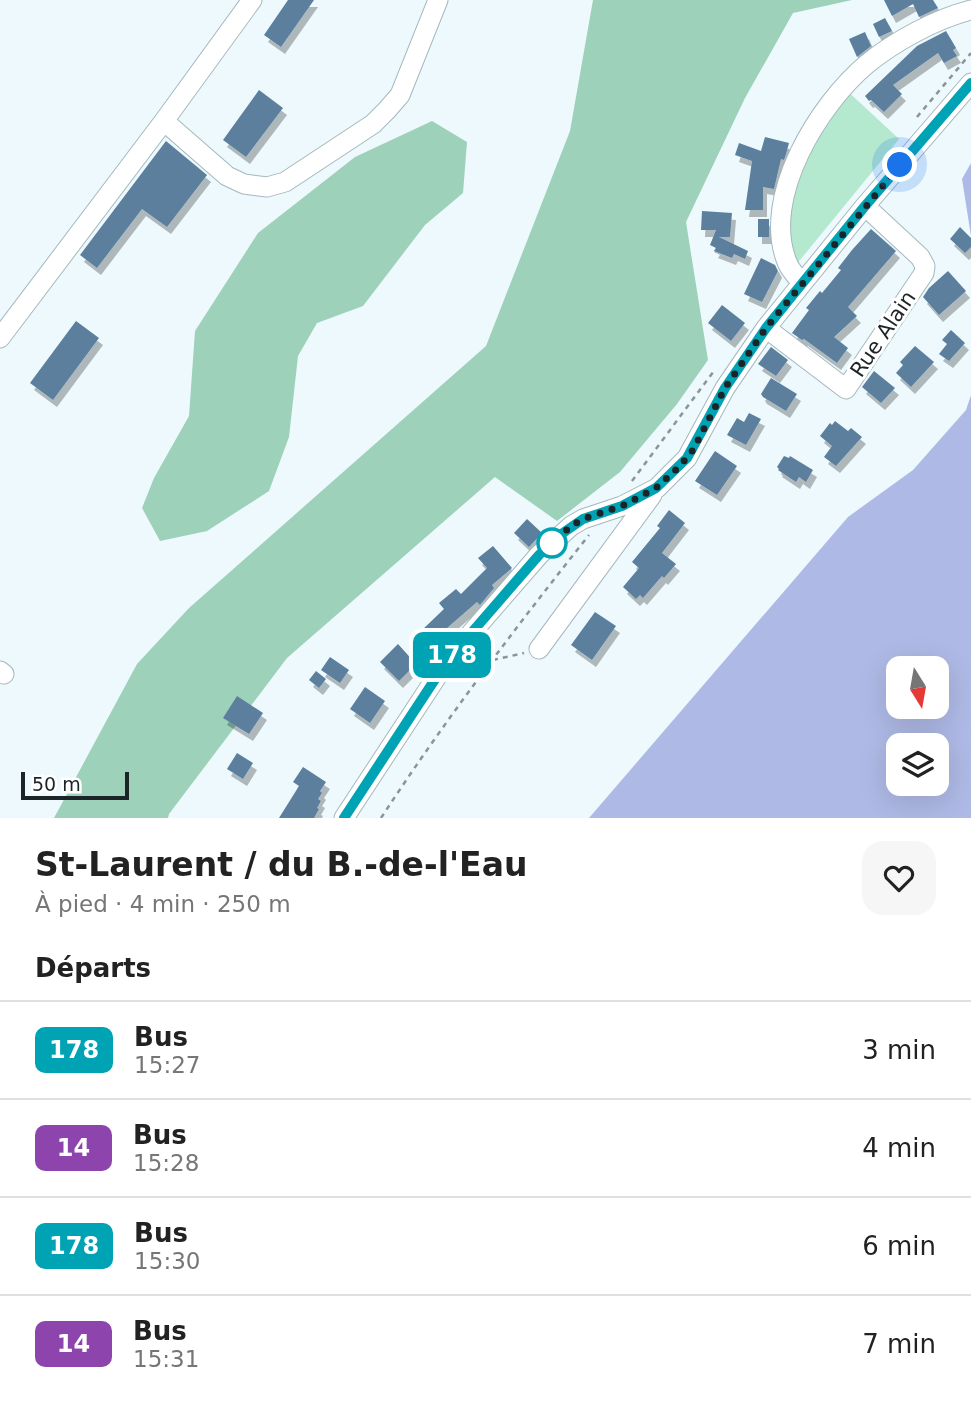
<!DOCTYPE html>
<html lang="fr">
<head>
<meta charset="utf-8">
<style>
  body { margin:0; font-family:"DejaVu Sans",sans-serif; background:#f6f6f6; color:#222; height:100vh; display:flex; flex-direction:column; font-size:26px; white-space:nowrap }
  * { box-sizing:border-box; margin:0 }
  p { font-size:23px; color:#767676 }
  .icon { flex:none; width:38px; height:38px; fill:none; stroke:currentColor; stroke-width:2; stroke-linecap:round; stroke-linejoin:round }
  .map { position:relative; height:818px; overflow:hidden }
  .sheet { display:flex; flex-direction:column; background:#fff; flex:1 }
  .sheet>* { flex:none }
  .badge { padding:0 14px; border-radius:10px; font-size:24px; line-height:46px }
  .needle { width:46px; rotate:169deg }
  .fabs { position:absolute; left:886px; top:656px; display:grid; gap:14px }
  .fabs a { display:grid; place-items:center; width:63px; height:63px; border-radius:14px; background:#fff; box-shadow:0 7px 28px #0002; font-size:35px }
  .scale { position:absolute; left:21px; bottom:18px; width:108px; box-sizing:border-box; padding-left:7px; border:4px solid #1d2427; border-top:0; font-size:19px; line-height:24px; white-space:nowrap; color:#1d2427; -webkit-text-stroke:5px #fff; paint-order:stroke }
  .you { position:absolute; width:35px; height:35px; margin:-18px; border:5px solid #fff; border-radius:50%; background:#1a73e8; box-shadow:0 0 0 10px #1a73e833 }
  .map>.badge { position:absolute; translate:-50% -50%; box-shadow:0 0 0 4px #fff }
  h2 { padding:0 35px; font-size:26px; line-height:63px }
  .round { display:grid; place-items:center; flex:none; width:74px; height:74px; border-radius:21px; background:#f6f6f6 }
  .headline { display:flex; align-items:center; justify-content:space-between; height:119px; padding:0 35px }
  h1 { font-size:33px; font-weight:700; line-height:52px }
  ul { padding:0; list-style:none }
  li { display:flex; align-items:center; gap:21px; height:98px; padding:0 35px; border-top:2px solid #e0e0e0 }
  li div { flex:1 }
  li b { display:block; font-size:26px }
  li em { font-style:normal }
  li .badge { min-width:77px; font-weight:700; text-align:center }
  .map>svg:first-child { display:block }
</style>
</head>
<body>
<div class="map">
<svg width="971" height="818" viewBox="0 0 971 818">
  <defs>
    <filter id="shadow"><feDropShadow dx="4" dy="7" stdDeviation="0" flood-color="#0004"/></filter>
  </defs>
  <rect width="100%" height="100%" fill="#edf9fd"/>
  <path fill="#b4e8cf" d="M 843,87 L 899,139 L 791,271 L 780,211 Z"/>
  <path fill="#9ed1b9" d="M 593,0 L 852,0 L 793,13 L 745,98 L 686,222 L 708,360 L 677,404 L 620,472 L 557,521 L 495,477 L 287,658 L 169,814 L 168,818 L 54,818 L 137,664 L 189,608 L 486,346 L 570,131 Z
    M 432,121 L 467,142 L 463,193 L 425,225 L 363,306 L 317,323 L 298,356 L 289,437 L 269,491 L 207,531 L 160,541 L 142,508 L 154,478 L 189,416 L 195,331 L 258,233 L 355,157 Z"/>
  <path fill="#aeb9e5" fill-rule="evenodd" d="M 971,163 L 971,236 L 962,179 Z
    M 971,395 L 971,818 L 589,818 L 848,517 L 913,470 L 966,410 ZM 898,668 L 936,668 L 936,707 L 898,707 ZM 898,746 L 936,746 L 936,784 L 898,784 Z"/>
  <path fill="#5b7f9e" filter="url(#shadow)" d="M 288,0 L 314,0 L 281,47 L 264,35 Z
    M 884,0 L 933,0 L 938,8 L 919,17 L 913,4 L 892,16 Z
    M 885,18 L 892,31 L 879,37 L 873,24 Z
    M 946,31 L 956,48 L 953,50 L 957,56 L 944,63 L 938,53 L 893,85 L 902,94 L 884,112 L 871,100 L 869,101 L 865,96 L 917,46 Z
    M 865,32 L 871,46 L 857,57 L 849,39 Z
    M 259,90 L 283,108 L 246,157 L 223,140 Z
    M 765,137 L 789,143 L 786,154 L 784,160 L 781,159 L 774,189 L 763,187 L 763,210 L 745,210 L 752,161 L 735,155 L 739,143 L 761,151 Z
    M 166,141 L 207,175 L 167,227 L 142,209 L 97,268 L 80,255 Z
    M 702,211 L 732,213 L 730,237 L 719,237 L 748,251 L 745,259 L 734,254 L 732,258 L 714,251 L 716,248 L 710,245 L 716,230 L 701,230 Z
    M 758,219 L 769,219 L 769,237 L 758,237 Z
    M 960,227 L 971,238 L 971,247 L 965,253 L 950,239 Z
    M 871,229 L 896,251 L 848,307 L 857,316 L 834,337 L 848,348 L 837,363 L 804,339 L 802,340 L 792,333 L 809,310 L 806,308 L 820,291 L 822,293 L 841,270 L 838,268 L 852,250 Z
    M 761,258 L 775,265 L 778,271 L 762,302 L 744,294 Z
    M 948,271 L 966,291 L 939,315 L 923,297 L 929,288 Z
    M 722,305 L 745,323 L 731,341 L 708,323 Z
    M 76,321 L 99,338 L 53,400 L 30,383 Z
    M 951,330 L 965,343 L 949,361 L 939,354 L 947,344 L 942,340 Z
    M 915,346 L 934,362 L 911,387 L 896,373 L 903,365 L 900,362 Z
    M 771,347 L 788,360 L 776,376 L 758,364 Z
    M 874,371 L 895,388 L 881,403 L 862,387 Z
    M 771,378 L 797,394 L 786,411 L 763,397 L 761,394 Z
    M 749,413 L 761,419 L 746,445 L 727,435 L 737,418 L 744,422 Z
    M 835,421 L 848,431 L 851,428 L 862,437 L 836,466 L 824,457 L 832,446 L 820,436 L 830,423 L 832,425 Z
    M 715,451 L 737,466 L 717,495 L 695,481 Z
    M 784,456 L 789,458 L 790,456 L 813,470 L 806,482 L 799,477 L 796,482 L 778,470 L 779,469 L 777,467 Z
    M 669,510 L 685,523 L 662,553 L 676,564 L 664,578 L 662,576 L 643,598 L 640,595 L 636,599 L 623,587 L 639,568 L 632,562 L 660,528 L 657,526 Z
    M 527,519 L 542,533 L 529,547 L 514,533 Z
    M 493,546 L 512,568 L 492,585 L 494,588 L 480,605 L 477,602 L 447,628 L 449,629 L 431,646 L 420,634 L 422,632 L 421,631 L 444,609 L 439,603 L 456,589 L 461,594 L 487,568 L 478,558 Z
    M 595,612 L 616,626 L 592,660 L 571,645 Z
    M 398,644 L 416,664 L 399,681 L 380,662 Z
    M 330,657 L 349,670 L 340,683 L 321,670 Z
    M 316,671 L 326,679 L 319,688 L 309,680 Z
    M 365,687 L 385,701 L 370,723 L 350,709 Z
    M 237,696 L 263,713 L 249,734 L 223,718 Z
    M 237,753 L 253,763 L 243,779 L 227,769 Z
    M 303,767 L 326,782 L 320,791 L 322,793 L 318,799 L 321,801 L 317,808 L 319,809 L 314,818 L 279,818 L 299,786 L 293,782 Z"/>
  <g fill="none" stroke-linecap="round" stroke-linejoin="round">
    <g stroke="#a4b8be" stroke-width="21">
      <path id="minor" d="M 164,121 L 227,176 L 244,184 L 267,187 L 285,182 L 373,124 L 387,110 L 400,95 L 438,0
        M 802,283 C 796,276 790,270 787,262 C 761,197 819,104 867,64 C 895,41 936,19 971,10
        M 766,328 L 846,389 L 924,273 L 925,266 L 920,257 L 865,206
        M 0,338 L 164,121 L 252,0
        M 539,649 L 652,495
        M 0,671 L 4,674
        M 344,818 L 447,661 L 539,555 L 571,526 L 583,519 L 622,506 L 657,488 L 687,458 L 725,388 L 766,328 L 865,206 L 971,83"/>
    </g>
    <path stroke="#8b9498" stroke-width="2.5" stroke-dasharray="5 5" stroke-linecap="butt" d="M 917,117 L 971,53
      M 632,481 L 714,371
      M 493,660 L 524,653
      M 381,818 C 445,720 516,627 589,535"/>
    <use href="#minor" stroke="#fff" stroke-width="19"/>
  </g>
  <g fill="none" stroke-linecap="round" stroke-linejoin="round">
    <g stroke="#fff" stroke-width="16">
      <path id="line" d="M 344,818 L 447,661 L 539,555 L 560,535 L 583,519 L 622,506 L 656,488 L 687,458 L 725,388 L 766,328 L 865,206 L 971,83"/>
    </g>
    <use href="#line" stroke="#00a3b4" stroke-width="10"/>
    <path stroke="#1d2427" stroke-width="7" stroke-dasharray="0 12.6" d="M 552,543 L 550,545 L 571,526 L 583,519 L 622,506 L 656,488 L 680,466 L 693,450 L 725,388 L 766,328 L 900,165"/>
  </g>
  <circle fill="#fff" stroke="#00a3b4" stroke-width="3.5" cx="552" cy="543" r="14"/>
  <g text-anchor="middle" stroke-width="6" stroke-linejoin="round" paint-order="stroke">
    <g font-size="21" fill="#1d2427" stroke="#fff">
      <text transform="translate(883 334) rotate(-56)" y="7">Rue Alain</text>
    </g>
  </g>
</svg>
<div class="fabs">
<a><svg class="needle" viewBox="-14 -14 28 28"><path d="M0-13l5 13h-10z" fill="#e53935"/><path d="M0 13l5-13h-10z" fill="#767676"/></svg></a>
<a><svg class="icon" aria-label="layers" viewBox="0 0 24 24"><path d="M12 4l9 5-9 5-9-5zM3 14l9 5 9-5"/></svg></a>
</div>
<div class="scale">50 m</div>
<div class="you" style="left:900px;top:165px"></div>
<b class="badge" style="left:452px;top:655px;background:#00a3b4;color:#fff">178</b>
</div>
<section class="sheet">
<div class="headline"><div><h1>St-Laurent / du B.-de-l'Eau</h1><p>À pied · 4 min · 250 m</p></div><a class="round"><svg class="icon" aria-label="heart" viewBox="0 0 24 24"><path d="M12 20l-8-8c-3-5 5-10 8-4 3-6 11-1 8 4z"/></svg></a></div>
<h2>Départs</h2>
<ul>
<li><span class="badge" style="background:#00a3b4;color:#fff">178</span><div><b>Bus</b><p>15:27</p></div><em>3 min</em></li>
<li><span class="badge" style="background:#8e44ad;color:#fff">14</span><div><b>Bus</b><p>15:28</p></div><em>4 min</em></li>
<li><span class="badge" style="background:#00a3b4;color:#fff">178</span><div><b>Bus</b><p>15:30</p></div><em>6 min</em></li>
<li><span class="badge" style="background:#8e44ad;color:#fff">14</span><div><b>Bus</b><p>15:31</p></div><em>7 min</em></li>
</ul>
</section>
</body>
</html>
